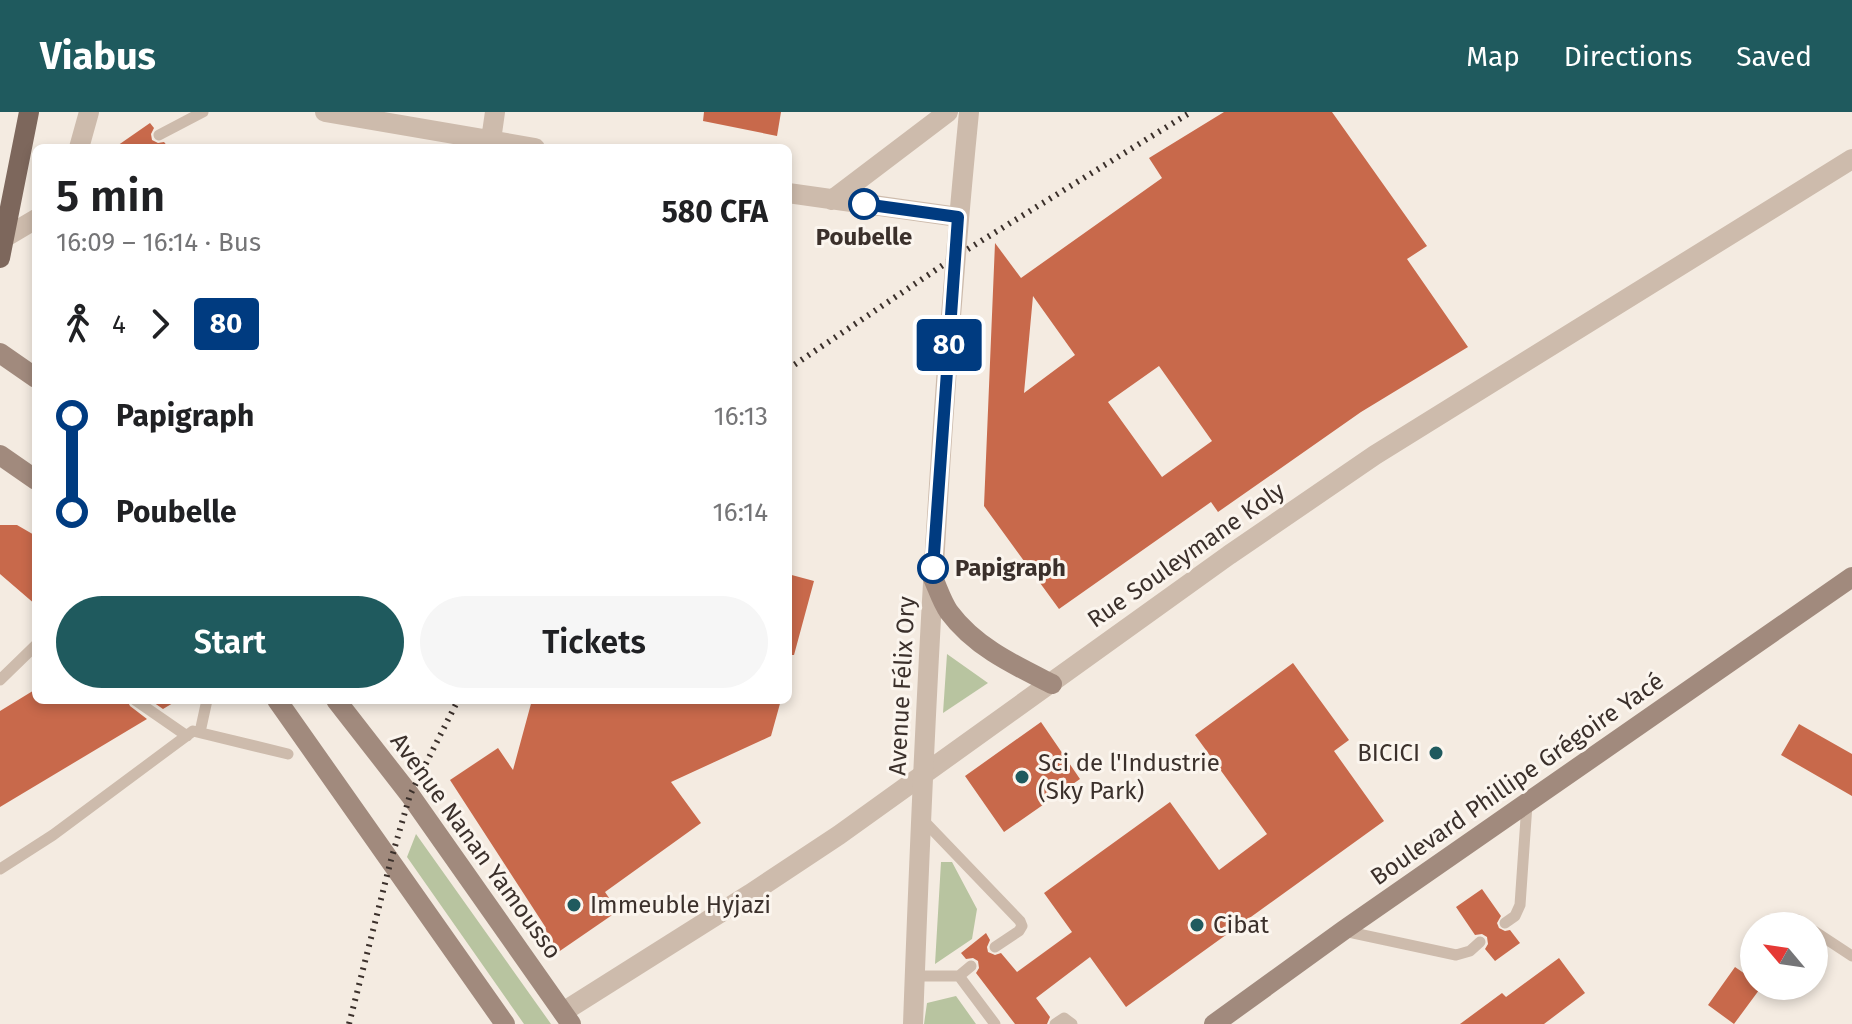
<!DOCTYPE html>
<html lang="en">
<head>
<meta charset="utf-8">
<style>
  body { margin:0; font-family:"Fira Sans",sans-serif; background:#f6f6f6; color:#202124; height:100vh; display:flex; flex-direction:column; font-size:30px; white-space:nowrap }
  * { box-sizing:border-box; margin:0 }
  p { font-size:26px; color:#757577 }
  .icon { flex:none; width:44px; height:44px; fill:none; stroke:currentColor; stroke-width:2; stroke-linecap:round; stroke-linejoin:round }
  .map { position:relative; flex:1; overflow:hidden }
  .sheet { position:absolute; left:32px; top:32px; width:760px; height:560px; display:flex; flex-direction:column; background:#fff; border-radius:12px; box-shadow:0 4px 12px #0003 }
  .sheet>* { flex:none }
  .badge { padding:0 16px; border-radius:6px; font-size:28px; line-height:52px }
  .needle { width:52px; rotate:299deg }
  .buttons { position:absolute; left:1740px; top:800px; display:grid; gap:16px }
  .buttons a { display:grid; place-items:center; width:88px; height:88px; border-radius:50%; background:#fff; box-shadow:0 4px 12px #0003; font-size:40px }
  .map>.badge { position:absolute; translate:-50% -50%; box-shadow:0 0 0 4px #fff }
  .legs { display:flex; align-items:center; gap:12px; height:88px; padding:0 24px; font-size:26px }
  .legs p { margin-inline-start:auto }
  .headline { display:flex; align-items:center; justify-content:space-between; height:136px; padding:0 24px }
  h1 { font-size:44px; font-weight:600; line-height:60px }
  .primary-button { display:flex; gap:16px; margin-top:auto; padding:16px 24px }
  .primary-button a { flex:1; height:92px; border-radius:48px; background:#1f5a5e; color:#fff; font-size:32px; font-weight:600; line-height:92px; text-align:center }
  .primary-button a+a { background:#f6f6f6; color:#202124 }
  ul { padding:0 24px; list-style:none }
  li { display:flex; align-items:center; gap:28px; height:96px; font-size:30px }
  li i { display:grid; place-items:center; width:12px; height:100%; margin:0 10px; background:currentColor }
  li i::after { content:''; width:20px; height:20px; margin:-10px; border:6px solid; border-radius:50%; background:#fff }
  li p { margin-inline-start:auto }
  li:first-child i { background:linear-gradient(#0000 50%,currentColor 0) }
  li:last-child i { background:linear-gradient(currentColor 50%,#0000 0) }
  header { display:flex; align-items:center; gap:48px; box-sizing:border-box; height:112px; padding:0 40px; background:#1f5a5e; color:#fff }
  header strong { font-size:38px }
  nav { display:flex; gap:44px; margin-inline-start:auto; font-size:28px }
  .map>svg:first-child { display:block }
</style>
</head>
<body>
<header>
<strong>Viabus</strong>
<nav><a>Map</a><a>Directions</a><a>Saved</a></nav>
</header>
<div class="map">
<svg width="1852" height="912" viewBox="0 0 1852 912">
  <rect width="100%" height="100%" fill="#f4ebe1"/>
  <path fill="#b8c4a0" d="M 947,542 L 988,571 L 943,601 Z
    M 416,722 L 551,912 L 524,912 L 407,745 Z
    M 941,750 L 952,750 L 977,797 L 972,827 L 935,852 Z
    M 956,884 L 976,912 L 924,912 L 927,891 Z"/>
  <path fill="#c8694b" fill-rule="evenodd" d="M 704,0 L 781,0 L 777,24 L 703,9 Z
    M 1224,0 L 1332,0 L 1427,134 L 1407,147 L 1468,235 L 1361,300 L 1218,400 L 1211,390 L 1059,497 L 984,394 L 995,131 L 1021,166 L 1162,66 L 1149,46 ZM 1033,184 L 1075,243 L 1024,281 ZM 1159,254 L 1212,329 L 1162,365 L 1108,290 Z
    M 150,11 L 154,16 L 151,22 L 152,28 L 158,31 L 164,30 L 169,36 L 114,36 Z
    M 0,413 L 17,413 L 36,424 L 36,493 L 0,462 Z
    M 788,462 L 814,469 L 794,543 L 788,543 Z
    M 1293,551 L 1349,628 L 1334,639 L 1384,709 L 1126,895 L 1090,845 L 1036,886 L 1050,905 L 1047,912 L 1015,912 L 976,861 L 979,856 L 978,849 L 973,846 L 966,847 L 961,841 L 986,821 L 990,828 L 987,835 L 988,840 L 995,843 L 1001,841 L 1017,860 L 1072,820 L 1044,781 L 1170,690 L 1219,758 L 1267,722 L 1195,623 Z
    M 36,577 L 36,588 L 127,588 L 130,594 L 147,607 L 0,695 L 0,599 Z
    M 150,588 L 178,588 L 163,597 Z
    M 532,588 L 781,588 L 771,624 L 671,670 L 701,711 L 605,780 L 618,799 L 554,843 L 539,821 L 546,816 L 450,668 L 498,636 L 513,658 Z
    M 1041,610 L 1080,667 L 1004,720 L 965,664 Z
    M 1799,612 L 1852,642 L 1852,684 L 1781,643 Z
    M 1482,777 L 1501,804 L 1497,811 L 1499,816 L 1505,819 L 1510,818 L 1520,831 L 1495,849 L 1485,837 L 1488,832 L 1487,825 L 1482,822 L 1475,823 L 1456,795 Z
    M 1559,846 L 1585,881 L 1544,912 L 1460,912 L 1502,881 L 1506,885 Z
    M 1735,855 L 1754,868 L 1754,874 L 1762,874 L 1734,912 L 1708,893 Z"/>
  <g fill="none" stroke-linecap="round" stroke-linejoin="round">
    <path stroke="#cdbbac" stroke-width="11" d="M 159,23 L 203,0
      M 0,568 L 36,533
      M 135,588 L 187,624
      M 200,620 L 207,588
      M 923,708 L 1020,809 L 1022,814 L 1019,819 L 995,835
      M 0,757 L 53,723 L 193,619 L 288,642
      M 1798,808 L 1806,814
      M 1505,811 L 1515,804 L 1520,793 L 1527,692
      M 1344,819 L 1456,843 L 1470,839 L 1480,830
      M 1814,819 L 1852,844
      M 915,864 L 959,864 L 971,854
      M 959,864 L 995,912
      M 1055,912 L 1064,906 L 1072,912"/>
    <path stroke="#cdbbac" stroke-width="20" d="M 325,0 L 535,36
      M 491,28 L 495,0
      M 79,36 L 89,0
      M 788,81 L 958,105
      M 832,88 L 948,0
      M 4,126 L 36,107
      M 563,900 L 750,782 L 839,723 L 1229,443 L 1375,343 L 1852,47"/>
    <path stroke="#cdbbac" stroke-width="20" d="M 913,912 C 924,608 939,303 969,0"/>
    <path stroke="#a18a7d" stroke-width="20" d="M 0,241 L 36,266
      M 0,343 L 36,368
      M 933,466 C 938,477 942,490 949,500 C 975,535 1014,553 1052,572
      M 277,588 L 505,912
      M 336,588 L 410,683 L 571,912
      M 1214,912 L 1344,818 L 1852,465"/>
    <path stroke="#7d675c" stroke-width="20" d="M 0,146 L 29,0"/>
    <path stroke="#3b302b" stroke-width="6" stroke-dasharray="2 6" stroke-linecap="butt" d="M 788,257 L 955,145 L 1191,0
      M 349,912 L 391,748 L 410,683 L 458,588"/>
  </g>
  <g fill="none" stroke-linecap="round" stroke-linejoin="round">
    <g stroke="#fff" stroke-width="18">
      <path id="line-1" d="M 864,92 L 958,105 L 933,456"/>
    </g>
    <use href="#line-1" stroke="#003b80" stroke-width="12"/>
  </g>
  <g fill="#fff" stroke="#003b80" stroke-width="4">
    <circle cx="864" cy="92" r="14"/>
    <circle cx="933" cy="456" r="14"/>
  </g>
  <g fill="#1f5a5e" stroke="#fbf5ee" stroke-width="3">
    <circle cx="1436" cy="641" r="8"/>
    <circle cx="1022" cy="665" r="8"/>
    <circle cx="574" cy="793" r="8"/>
    <circle cx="1197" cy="813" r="8"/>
  </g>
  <g text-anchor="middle" stroke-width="6" stroke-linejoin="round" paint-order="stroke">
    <g font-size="24" font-weight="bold" fill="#3b302b" stroke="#fbf5ee">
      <text x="864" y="133">Poubelle</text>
      <text x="955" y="464" text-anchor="start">Papigraph</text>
    </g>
    <g font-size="24" fill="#3b302b" stroke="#fbf5ee">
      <text transform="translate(1186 443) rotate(-35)" y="8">Rue Souleymane Koly</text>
      <text transform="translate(902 574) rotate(-87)" y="8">Avenue Félix Ory</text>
      <text transform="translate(1517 667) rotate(-35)" y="8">Boulevard Phillipe Grégoire Yacé</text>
      <text transform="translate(476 734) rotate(54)" y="8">Avenue Nanan Yamousso</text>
    </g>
    <g font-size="24" fill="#3b302b" stroke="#fbf5ee" text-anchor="start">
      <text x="1420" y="649" text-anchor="end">BICICI</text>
      <text x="1038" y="659">Sci de l'Industrie<tspan x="1038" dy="28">(Sky Park)</tspan></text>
      <text x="590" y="801">Immeuble Hyjazi</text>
      <text x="1213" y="821">Cibat</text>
    </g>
  </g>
</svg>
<div class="buttons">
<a><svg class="needle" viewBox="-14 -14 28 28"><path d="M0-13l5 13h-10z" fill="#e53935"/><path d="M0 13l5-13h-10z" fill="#757577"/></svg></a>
</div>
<b class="badge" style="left:949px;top:233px;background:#003b80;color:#fff">80</b>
<section class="sheet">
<div class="headline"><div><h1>5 min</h1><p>16:09 – 16:14 · Bus</p></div><b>580 CFA</b></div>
<div class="legs"><svg class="icon" aria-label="walk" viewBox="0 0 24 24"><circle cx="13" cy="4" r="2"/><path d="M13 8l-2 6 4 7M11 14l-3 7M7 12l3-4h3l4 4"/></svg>4<svg class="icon" aria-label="forward" viewBox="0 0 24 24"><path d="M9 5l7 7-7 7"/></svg><b class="badge" style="background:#003b80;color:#fff">80</b></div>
<ul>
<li><i style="color:#003b80"></i><b>Papigraph</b><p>16:13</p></li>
<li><i style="color:#003b80"></i><b>Poubelle</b><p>16:14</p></li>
</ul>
<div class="primary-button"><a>Start</a><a>Tickets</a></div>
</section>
</div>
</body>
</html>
